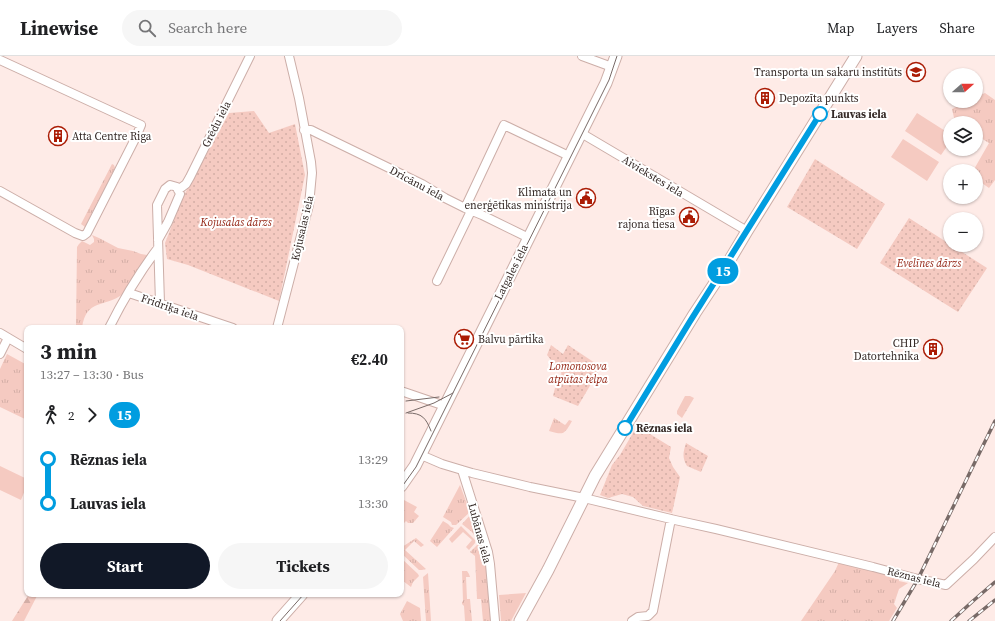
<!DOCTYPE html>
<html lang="en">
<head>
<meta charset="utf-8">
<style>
  body { margin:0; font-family:"Source Serif 4",serif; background:#f6f6f6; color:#202124; height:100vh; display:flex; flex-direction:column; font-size:15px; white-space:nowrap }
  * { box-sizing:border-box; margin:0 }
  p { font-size:13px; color:#757577 }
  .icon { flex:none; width:22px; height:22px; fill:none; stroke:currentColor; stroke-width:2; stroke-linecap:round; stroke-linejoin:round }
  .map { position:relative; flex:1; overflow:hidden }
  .details { position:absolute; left:24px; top:269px; width:380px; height:272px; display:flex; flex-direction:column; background:#fff; border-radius:8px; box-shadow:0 1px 3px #0004 }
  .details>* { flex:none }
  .badge { padding:0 8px; border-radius:13px; font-size:14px; line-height:26px }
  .needle { width:26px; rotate:69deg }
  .fabs { position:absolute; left:943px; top:12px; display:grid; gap:8px }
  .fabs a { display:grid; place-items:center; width:40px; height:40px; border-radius:50%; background:#fff; box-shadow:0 1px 3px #0004; font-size:20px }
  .map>.badge { position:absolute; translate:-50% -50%; box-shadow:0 0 0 2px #fff }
  .legs { display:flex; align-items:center; gap:6px; height:44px; padding:0 16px; font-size:13px }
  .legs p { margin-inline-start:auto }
  .summary { display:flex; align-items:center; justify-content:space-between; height:68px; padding:0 16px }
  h1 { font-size:22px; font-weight:700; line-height:30px }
  .action { display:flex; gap:8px; margin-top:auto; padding:8px 16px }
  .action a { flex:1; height:46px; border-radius:24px; background:#111827; color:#fff; font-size:16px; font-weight:700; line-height:46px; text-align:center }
  .action a+a { background:#f6f6f6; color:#202124 }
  ul { padding:0 16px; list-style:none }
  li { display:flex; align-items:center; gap:14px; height:44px; font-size:15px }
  li i { display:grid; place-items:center; width:6px; height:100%; margin:0 5px; background:currentColor }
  li i::after { content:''; width:10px; height:10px; margin:-5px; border:3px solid; border-radius:50%; background:#fff }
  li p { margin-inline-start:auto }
  li:first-child i { background:linear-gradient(#0000 50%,currentColor 0) }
  li:last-child i { background:linear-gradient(currentColor 50%,#0000 0) }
  header { display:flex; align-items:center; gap:24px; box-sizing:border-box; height:56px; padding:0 20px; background:#fff; border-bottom:1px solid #e0e0e0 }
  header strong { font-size:19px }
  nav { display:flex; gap:22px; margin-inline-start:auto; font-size:14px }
  .search { width:280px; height:36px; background:#f6f6f6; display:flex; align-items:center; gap:10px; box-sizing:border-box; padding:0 14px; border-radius:22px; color:#757577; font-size:15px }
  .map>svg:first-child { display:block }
</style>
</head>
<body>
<header>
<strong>Linewise</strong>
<div class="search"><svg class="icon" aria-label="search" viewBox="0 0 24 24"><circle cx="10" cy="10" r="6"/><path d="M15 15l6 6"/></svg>Search here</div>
<nav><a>Map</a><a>Layers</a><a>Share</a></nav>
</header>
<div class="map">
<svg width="995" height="565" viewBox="0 0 995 565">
  <defs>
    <pattern id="grass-tufts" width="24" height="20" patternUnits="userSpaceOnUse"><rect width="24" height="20" fill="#f5cac1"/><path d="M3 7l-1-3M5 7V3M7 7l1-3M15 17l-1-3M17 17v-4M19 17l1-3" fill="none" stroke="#d3aea6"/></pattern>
    <pattern id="forest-firs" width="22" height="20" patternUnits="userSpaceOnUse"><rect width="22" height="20" fill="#f5cac1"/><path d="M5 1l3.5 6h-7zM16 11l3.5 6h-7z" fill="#d3aea6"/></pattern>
    <pattern id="park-dots" width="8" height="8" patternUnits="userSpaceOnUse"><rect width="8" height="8" fill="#f5cac1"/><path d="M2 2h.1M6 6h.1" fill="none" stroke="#d3aea6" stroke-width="1.8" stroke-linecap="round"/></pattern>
  </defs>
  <rect width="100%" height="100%" fill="#feebe7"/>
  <path fill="url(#grass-tufts)" d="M 985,37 L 995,44 L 995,124 L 989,132 L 976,123 L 976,115 L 973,115 L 989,87 L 976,79 L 976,67 L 955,66 L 952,53 L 968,45 L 976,45 L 976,41 Z
    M 112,108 L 114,109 L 115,112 L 85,171 L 81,168 Z
    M 92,179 L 99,182 L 118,192 L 133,195 L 141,198 L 147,199 L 147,201 C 141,210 135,219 130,228 C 128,232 126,236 123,238 C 105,252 86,242 82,272 L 74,272 L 76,270 L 77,191 L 79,188 L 82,185 L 90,189 L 94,186 L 94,183 Z
    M 7,298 L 27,309 L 27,364 L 0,351 L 0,313 Z
    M 685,340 L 690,340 L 694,342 L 682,362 L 677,358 L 677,355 Z
    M 554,362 L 565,369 L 566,368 L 569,364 L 572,365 C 564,379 564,379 549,375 Z
    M 460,429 L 470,456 L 456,469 L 452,469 L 451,466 L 443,461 Z
    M 404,444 L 417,451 L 414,456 L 419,460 L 413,467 L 408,467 L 406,465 L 401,470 L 401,448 Z
    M 472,457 L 480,482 L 478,485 L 472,476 L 462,468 Z
    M 443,465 L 448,468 L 451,471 L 454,472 L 437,491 L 430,485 Z
    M 461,470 L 475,484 L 475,487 L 469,494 L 466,491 L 472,484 L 463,476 L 452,487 L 449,483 Z
    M 416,482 L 424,489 L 421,491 L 414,485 L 405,494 L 426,513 L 422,514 L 419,514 L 401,497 L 401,492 L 402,491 Z
    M 481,485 L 487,511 L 491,565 L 483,565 L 481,543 L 477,543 L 475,500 L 470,496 Z
    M 401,502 L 418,518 L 419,520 L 413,526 L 411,531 L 403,525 L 401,524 Z
    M 839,506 L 899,521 L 899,525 L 908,527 L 899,533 L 894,548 L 897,552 L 889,565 L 801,565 L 835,515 Z
    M 462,515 L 467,515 L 469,518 L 470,521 L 466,521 L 467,543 L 470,543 L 472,565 L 465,565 L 464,550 L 462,548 L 462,546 L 463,545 Z
    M 428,517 L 431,565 L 426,565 L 423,521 Z
    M 526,537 L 511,565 L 501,565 L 499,539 Z
    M 407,545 L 420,552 L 421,565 L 403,565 L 400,558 Z"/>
  <path fill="url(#forest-firs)" d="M 29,538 L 38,538 L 24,565 L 12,565 Z"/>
  <path fill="url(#park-dots)" d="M 254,55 L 269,77 L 295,68 L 305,119 L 279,245 L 188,209 L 167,203 L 165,187 L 183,141 L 229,57 Z
    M 815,103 L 885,148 L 857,193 L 787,151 Z
    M 909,162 L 987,212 L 958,256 L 880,207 Z
    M 551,289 L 563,298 L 568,289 L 601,311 L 578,350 L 553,340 L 555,332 L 562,325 L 561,314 L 555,309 L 547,299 Z
    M 637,370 L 671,391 L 669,402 L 673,411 L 680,421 L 672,457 L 643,450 L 633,441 L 622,438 L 608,442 L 600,439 L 612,409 L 620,399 Z
    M 686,387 L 708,400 L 701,416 L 687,410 C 682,401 683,397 686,387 Z"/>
  <path fill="#f5cac1" d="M 917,57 L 950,78 L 950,86 L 941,99 L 905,75 Z
    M 903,83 L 939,106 L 927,125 L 891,101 Z
    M 0,410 L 27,423 L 27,429 L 21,444 L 0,434 Z"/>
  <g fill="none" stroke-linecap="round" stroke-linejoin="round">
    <g stroke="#ccaea8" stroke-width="10">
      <path id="street" d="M 582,0 L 612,11
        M 0,4 L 141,69 L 136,81 L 87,177 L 83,180 L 75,177 L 0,135
        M 304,74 L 311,74 L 317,77 L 422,128 L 445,142 L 465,152 L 482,159 L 529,182
        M 581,77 L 747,175
        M 178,134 L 186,128 L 190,121 L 250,0
        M 465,152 L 504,69 L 569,100
        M 158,184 L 168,166 L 180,138 L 177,131 L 170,129 L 165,133 L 157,149 L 160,247
        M 437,225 L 471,155
        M 129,237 L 233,272
        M 109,272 C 123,244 139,217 158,192
        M 277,272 L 309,149 L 312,117 L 311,106 L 299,42 L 289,0
        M 0,277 L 27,293
        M 0,298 L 8,282
        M 401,335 L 445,350
        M 421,399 L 442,408 L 472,417 L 530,431 L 584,442 L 675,464 L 716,473 L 873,511 L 918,523 L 946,529 L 974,503 L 995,481
        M 462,414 L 488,496 L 490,508 L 495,565
        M 632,565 L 638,561 L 648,560 L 653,555 L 671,463"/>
    </g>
    <g stroke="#ccaea8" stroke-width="13">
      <path id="secondary" d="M 401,430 L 415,410 L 606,27 L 616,0
        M 278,565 L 302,538
        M 520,565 L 548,514 L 595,420 L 695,257 L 728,207 L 747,175 L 856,0"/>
    </g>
    <use href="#street" stroke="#fff" stroke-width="8"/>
    <use href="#secondary" stroke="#fff" stroke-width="11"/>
    <path stroke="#786a67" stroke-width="1" d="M 406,345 L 439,341
      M 406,357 L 434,347 L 453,337
      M 408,357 C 422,357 426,362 431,375
      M 401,432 L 416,411 L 422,399 L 609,24 L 617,0
      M 280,565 L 304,538"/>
    <g stroke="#786a67" stroke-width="3.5">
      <path id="rail" d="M 893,565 L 918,523 L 995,365
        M 951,565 L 973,545 L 995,526
        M 969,565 L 995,544"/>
    </g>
    <use href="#rail" stroke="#fff" stroke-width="2" stroke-dasharray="6" stroke-linecap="butt"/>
  </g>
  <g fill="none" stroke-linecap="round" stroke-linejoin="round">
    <g stroke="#fff" stroke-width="9">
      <path id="line-1" d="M 625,372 L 689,267 L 820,58"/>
    </g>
    <use href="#line-1" stroke="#009de0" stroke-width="6"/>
  </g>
  <defs>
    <g id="university-ring" transform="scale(1)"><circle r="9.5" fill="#fff" stroke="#ab1c05" stroke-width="1.5"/><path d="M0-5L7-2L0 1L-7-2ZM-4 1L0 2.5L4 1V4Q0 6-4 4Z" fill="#ab1c05"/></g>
    <g id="building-ring" transform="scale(1)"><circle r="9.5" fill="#fff" stroke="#ab1c05" stroke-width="1.5"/><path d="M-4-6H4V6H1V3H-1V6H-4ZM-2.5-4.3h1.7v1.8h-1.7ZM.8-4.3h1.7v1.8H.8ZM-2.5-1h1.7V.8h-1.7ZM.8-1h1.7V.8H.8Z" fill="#ab1c05"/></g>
    <g id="civic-ring" transform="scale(1)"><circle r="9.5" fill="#fff" stroke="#ab1c05" stroke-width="1.5"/><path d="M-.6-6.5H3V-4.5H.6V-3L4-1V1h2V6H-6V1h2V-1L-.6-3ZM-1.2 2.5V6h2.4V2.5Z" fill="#ab1c05"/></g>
    <g id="supermarket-ring" transform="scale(1)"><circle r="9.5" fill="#fff" stroke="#ab1c05" stroke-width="1.5"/><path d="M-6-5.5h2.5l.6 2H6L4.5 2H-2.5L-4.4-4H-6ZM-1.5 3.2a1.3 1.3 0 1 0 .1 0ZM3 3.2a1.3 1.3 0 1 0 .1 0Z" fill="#ab1c05"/></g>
  </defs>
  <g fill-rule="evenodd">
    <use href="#university-ring" x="916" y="16"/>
    <use href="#building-ring" x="765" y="42"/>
    <use href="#building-ring" x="58" y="80"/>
    <use href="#civic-ring" x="586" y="142"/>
    <use href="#civic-ring" x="689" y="161"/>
    <use href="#supermarket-ring" x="464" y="283"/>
    <use href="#building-ring" x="933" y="293"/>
  </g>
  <g fill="#fff" stroke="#009de0" stroke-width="2">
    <circle cx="820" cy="58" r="7"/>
    <circle cx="625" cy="372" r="7"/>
  </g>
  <g text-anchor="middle" stroke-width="4" stroke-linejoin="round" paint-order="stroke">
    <g font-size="11" fill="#352a27" stroke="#fff" text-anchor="end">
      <text x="902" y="20">Transporta un sakaru institūts</text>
      <text x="779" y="46" text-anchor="start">Depozīta punkts</text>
      <text x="72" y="84" text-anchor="start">Atta Centre Riga</text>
      <text x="572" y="140">Klimata un<tspan x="572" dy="13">enerģētikas ministrija</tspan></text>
      <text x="675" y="159">Rīgas<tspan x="675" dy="13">rajona tiesa</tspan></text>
      <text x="478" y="287" text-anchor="start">Balvu pārtika</text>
      <text x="919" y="291">CHIP<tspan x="919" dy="13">Datortehnika</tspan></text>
    </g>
    <g font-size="11" font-weight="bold" fill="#352a27" stroke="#fff" text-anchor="start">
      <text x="831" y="62">Lauvas iela</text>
      <text x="636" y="376">Rēznas iela</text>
    </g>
    <g font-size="11" fill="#352a27" stroke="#fff">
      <text transform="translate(216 68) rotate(-63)" y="4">Grēdu iela</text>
      <text transform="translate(653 120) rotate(31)" y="4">Aiviekstes iela</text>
      <text transform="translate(417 127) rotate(28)" y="4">Dricānu iela</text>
      <text transform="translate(302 172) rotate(-77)" y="4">Kojusalas iela</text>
      <text transform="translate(511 216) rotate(-63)" y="4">Latgales iela</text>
      <text transform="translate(170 251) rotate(19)" y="4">Fridriķa iela</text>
      <text transform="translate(480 477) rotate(75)" y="4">Lubānas iela</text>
      <text transform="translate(914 521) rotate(14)" y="4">Rēznas iela</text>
    </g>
    <g font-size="11" font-style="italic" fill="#932312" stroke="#fff">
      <text x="236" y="170">Kojusalas dārzs</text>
      <text x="929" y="211">Evelīnes dārzs</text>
      <text x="578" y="314">Lomonosova<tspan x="578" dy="13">atpūtas telpa</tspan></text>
    </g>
  </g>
</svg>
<div class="fabs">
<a><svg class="needle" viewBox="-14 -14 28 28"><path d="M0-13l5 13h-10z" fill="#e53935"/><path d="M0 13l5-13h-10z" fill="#757577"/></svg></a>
<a><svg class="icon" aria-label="layers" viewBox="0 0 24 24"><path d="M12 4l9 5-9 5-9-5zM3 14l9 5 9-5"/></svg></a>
<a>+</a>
<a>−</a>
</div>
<b class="badge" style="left:723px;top:215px;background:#009de0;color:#fff">15</b>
<section class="details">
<div class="summary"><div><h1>3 min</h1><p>13:27 – 13:30 · Bus</p></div><b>€2.40</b></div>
<div class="legs"><svg class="icon" aria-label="walk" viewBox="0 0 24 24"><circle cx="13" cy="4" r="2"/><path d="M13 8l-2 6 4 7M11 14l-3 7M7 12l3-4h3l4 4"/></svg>2<svg class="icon" aria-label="forward" viewBox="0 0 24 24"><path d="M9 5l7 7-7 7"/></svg><b class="badge" style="background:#009de0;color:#fff">15</b></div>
<ul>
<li><i style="color:#009de0"></i><b>Rēznas iela</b><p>13:29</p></li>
<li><i style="color:#009de0"></i><b>Lauvas iela</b><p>13:30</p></li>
</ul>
<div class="action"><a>Start</a><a>Tickets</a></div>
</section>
</div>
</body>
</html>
